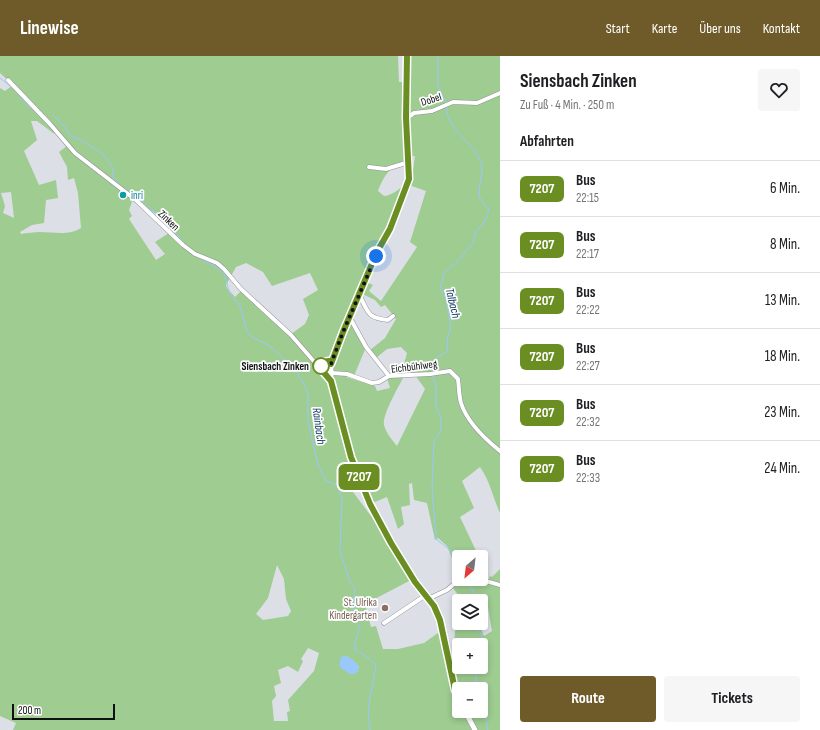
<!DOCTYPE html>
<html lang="de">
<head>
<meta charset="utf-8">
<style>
  body { margin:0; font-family:"Sofia Sans Condensed",sans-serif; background:#f6f6f6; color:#202124; height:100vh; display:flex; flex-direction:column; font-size:15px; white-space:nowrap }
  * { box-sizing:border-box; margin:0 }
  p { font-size:13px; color:#757577 }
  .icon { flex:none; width:22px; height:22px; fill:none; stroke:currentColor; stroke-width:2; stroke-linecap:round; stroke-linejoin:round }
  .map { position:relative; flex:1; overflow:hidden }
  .panel { display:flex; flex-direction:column; background:#fff; width:320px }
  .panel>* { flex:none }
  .badge { padding:0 8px; border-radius:6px; font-size:14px; line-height:26px }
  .needle { width:26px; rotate:208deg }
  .controls { position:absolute; left:452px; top:494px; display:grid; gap:8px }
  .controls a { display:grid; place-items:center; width:36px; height:36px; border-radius:4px; background:#fff; box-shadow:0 2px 6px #0003; font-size:20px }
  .scale { position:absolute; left:12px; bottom:10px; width:103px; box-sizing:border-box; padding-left:4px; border:2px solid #0f1012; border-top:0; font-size:11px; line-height:14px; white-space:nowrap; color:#0f1012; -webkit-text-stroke:3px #fff; paint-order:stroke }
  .you { position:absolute; width:20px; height:20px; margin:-10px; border:3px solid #fff; border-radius:50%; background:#1a73e8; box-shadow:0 0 0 6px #1a73e833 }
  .map>.badge { position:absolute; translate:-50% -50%; box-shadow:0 0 0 2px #fff }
  h2 { padding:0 20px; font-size:15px; line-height:36px }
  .round { display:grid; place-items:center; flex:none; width:42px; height:42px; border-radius:4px; background:#f6f6f6 }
  .headline { display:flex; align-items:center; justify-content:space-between; height:68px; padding:0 20px }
  h1 { font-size:19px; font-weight:700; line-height:30px }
  .primary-button { display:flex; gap:8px; margin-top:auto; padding:8px 20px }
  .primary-button a { flex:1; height:46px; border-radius:4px; background:#6f5b2a; color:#fff; font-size:16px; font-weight:700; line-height:46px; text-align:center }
  .primary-button a+a { background:#f6f6f6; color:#202124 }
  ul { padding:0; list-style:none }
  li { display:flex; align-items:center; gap:12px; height:56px; padding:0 20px; border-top:1px solid #e0e0e0 }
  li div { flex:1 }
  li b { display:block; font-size:15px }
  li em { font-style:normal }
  li .badge { min-width:44px; font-weight:700; text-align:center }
  header { display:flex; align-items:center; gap:24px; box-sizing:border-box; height:56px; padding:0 20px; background:#6f5b2a; color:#fff }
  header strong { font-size:19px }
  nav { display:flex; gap:22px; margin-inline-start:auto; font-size:14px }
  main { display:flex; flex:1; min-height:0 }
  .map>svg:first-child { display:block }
</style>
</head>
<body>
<header>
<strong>Linewise</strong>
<nav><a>Start</a><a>Karte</a><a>Über uns</a><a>Kontakt</a></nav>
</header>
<main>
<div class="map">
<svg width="500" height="674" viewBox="0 0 500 674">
  <rect width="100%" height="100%" fill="#dddfe6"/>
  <path fill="#9ecc91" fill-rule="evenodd" d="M 0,0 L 398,0 L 399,26 L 407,26 L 408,0 L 500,0 L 500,457 C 493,442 490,425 480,411 L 462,425 L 474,452 L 460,461 L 479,501 L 459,501 L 459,519 L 447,490 L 438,482 L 435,484 L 427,447 L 414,444 L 412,427 L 409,428 L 410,449 L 401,451 L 404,468 L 398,473 L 387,441 L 370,448 L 360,424 L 350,425 L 350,432 L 371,460 L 374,458 L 411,524 L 365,548 L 371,571 L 376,570 L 383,593 L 398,593 L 424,587 L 442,574 L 450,615 L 457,614 L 455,606 L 459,605 L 459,611 L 481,611 L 481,589 L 466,589 L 464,583 L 454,585 L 459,540 L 453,532 L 460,523 L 475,523 L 488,527 L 490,520 L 492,521 L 500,513 L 500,674 L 13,674 L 16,667 L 0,660 L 0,32 L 5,35 L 13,29 L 0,17 ZM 31,65 L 37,65 L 53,77 L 60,79 L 68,89 L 59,96 L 67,111 L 68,124 L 74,122 L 78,137 L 81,172 C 69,180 53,176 40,176 C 34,176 27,177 21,178 L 20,176 L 32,169 L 44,167 L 46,144 L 58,142 L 56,124 L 39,129 L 24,95 L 37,84 ZM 415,100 L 413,115 L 410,115 C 409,127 395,139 384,140 L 378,135 C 384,119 392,107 410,105 L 409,101 ZM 409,129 L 426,135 L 410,186 L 417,191 L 381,245 L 369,235 L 373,229 L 366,226 L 400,156 ZM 11,136 L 14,162 L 3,157 L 5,150 L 1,137 ZM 133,143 L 170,167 L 172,171 L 169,177 L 155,186 L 165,198 L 156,204 L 129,163 L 132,160 L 129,154 ZM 246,207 L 263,216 L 272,230 L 310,217 L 318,234 L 303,243 L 309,259 L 305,268 L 291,278 L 242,234 L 235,241 L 227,232 L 226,229 L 236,211 ZM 360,237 L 375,244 L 381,251 L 385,249 L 396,263 L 385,282 L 369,295 L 376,302 L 387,293 L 401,291 L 407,297 L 404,308 L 397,320 L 387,322 L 390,332 L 377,335 L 375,330 L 346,321 L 347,318 L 354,320 L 366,291 L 350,262 ZM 415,319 L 425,333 L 397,390 C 392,384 386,377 384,369 C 382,359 399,330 404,320 ZM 277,509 L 284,523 L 286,543 L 291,555 L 288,560 L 263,564 L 256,558 L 268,542 ZM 481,544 L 487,546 L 492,575 L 484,580 L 478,567 L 459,567 L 459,545 ZM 308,592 L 319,597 L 314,615 L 288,644 L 290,655 L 287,656 L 288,665 L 274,665 L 272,645 L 276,640 L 274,630 L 281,627 L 278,614 L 288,610 L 298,616 L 303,605 L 301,603 ZM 346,600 L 359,611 L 357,616 L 346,615 ZM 459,633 L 481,633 L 481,655 L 459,655 Z"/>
  <path fill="#99c8fd" d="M 342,600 C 349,600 358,606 359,613 L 355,618 L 350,618 L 341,612 L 339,608 Z"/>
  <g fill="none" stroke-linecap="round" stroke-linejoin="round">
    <path stroke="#99c8fd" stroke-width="1" d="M 438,0 L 438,30 L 446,47
      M 0,22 L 10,30
      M 18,38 L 30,52
      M 53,59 L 64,70 L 71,80 L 81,84 L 104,99 L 113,112 L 113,122 L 120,129
      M 124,133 L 136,139 L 148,152 L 168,163 L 174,170 L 173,175 L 180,182
      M 202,204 L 215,210 L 224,218 L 230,238 L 240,250 L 247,276 L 252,281 L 270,290 L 295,313 L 303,326 L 308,337 L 308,365 L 318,409 L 326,425 L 337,429 L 342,441 L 340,495 L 350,526 L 355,532 L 353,553 L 360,566
      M 432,315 L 437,301 L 446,296 L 448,292 L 447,284 L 451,271 L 446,242 L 440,233 L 444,217 L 459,204 L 473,187 L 475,177 L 485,165 L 489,154 L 479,141 C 478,127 486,116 479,102 C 470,83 446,74 447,51
      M 432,319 L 436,329 L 436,351 L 441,362 L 441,374 L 434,386 L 432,432 L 436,480 L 436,483 L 450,494 L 456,504 L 459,514
      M 465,523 L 480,545
      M 476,567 L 482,581 L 477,589
      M 359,570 C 359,579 354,586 355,594 L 367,601 L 376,609 C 373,631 365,652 370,674
      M 477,633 L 475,627 L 478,611
      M 481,640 C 492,655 483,660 488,674"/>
    <g stroke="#8e9096" stroke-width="5">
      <path id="minor" d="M 8,24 L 50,68 L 75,97 L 137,145 L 183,189 L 195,198 L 217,207 L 224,213 L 241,233 L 291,279 L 331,325
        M 407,62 L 414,57 L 432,55 L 453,46 L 477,47 L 500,37
        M 407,62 L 407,0
        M 369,111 L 386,113 L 409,106
        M 359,238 C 368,255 366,262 388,264 L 393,260
        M 350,262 L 366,291 L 389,320
        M 320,312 L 324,306 L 329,305 L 331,307
        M 332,317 L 347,318 L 372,327 L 379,326 L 389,320 L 430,318 L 450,315 L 458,323 C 459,331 459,340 461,347 C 467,366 485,383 500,395
        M 479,523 L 500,529
        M 384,567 L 423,541 L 432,541 L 447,534 L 460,523"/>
    </g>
    <g stroke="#8e9096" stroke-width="6">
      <path id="tertiary" d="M 407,62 L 410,117 L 408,129 L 390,173 L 377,196 L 343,276 L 331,307 L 331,325 L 351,401 L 370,448 L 391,487 L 415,526 L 434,550 L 440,564 L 455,634 L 459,642
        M 465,655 L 475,674"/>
    </g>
    <use href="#minor" stroke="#fff" stroke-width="4"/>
    <use href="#tertiary" stroke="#fff" stroke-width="5"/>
  </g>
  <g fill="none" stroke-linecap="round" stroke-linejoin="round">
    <g stroke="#fff" stroke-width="9">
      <path id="line" d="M 407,0 L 406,62 L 409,123 L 390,173 L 377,196 L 343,276 L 331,308 L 329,305 L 324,306 L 320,312 L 331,325 L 351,401 L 370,448 L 391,487 L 415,526 L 434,550 L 440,564 L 455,634 L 459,642"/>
    </g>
    <use href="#line" stroke="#6b8e23" stroke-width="6"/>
    <path stroke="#0f1012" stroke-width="4" stroke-dasharray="0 7.2" d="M 321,310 L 324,306 L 329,305 L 331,308 L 343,276 L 376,200"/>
  </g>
  <circle fill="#0f9aa8" stroke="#fff" stroke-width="1.5" cx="123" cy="139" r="4"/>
  <circle fill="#fff" stroke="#6b8e23" stroke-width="2" cx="321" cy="310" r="8"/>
  <circle fill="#8d6e63" stroke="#fff" stroke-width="1.5" cx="385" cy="552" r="4"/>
  <g text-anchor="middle" stroke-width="3.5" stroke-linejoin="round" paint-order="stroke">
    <g font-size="11" fill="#0f1012" stroke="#fff">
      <text transform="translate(431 43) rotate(-18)" y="4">Dobel</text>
      <text transform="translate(169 164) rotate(44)" y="4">Zinken</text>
      <text transform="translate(414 310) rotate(-7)" y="4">Eichbühlweg</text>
    </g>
    <g font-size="11" fill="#0d838f" stroke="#fff" text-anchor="start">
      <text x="131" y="143">inri</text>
    </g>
    <g font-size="11" font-weight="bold" fill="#0f1012" stroke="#fff" text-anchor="end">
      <text x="309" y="314">Siensbach Zinken</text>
    </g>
    <g font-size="11" fill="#785e54" stroke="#fff" text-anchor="end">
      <text x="377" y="550">St. Ulrika<tspan x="377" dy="13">Kindergarten</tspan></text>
    </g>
    <g font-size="12" font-style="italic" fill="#053059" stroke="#fff">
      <text transform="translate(453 247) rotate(76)" y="4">Talbach</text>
      <text transform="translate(319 370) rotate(82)" y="4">Rainbach</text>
    </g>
  </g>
</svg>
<div class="controls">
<a><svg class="needle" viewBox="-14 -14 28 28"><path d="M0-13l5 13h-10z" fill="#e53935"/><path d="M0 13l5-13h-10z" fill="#757577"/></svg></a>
<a><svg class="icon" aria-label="layers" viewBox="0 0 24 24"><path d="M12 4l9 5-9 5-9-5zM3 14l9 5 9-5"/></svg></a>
<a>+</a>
<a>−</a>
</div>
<div class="scale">200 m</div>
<div class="you" style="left:376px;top:200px"></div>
<b class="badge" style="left:359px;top:421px;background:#6b8e23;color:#fff">7207</b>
</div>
<section class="panel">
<div class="headline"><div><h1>Siensbach Zinken</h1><p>Zu Fuß · 4 Min. · 250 m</p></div><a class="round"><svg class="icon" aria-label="heart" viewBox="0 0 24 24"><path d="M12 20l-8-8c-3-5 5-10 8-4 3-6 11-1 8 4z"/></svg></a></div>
<h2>Abfahrten</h2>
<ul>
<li><span class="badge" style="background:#6b8e23;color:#fff">7207</span><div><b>Bus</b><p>22:15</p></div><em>6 Min.</em></li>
<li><span class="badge" style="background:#6b8e23;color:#fff">7207</span><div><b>Bus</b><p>22:17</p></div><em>8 Min.</em></li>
<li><span class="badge" style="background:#6b8e23;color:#fff">7207</span><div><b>Bus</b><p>22:22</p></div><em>13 Min.</em></li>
<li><span class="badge" style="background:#6b8e23;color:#fff">7207</span><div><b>Bus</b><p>22:27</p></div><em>18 Min.</em></li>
<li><span class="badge" style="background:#6b8e23;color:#fff">7207</span><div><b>Bus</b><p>22:32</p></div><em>23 Min.</em></li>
<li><span class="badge" style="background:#6b8e23;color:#fff">7207</span><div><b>Bus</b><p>22:33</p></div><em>24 Min.</em></li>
</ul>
<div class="primary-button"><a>Route</a><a>Tickets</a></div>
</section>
</main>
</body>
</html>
